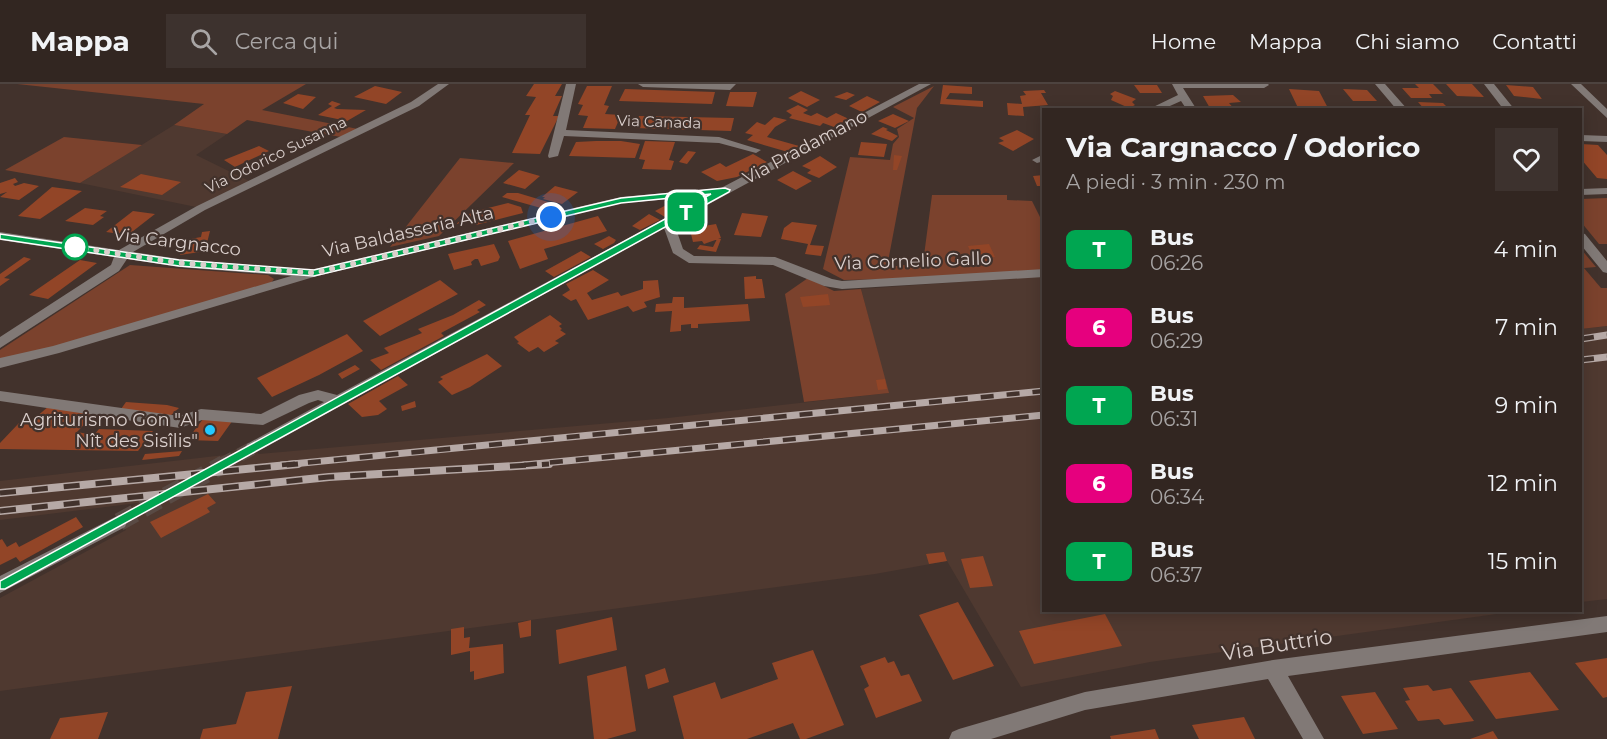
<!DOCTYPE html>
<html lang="it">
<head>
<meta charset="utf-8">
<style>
  body { margin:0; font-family:Montserrat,sans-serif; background:#3d322e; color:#f1f3f6; height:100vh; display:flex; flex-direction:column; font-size:22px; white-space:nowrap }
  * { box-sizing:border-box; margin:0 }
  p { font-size:20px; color:#a8a5a5 }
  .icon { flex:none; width:33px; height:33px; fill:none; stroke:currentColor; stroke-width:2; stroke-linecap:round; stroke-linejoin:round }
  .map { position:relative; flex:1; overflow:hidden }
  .panel { position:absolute; left:1042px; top:24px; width:540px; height:504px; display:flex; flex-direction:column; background:#322621; border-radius:0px; box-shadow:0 3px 15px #0003,0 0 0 2px #4d433f }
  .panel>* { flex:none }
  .badge { padding:0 12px; border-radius:9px; font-size:21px; line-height:39px }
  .you { position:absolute; width:30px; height:30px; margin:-15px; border:4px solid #fff; border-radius:50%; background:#1a73e8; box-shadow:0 0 0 9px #1a73e833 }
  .map>.badge { position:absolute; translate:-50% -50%; box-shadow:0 0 0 3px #fff }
  .round { display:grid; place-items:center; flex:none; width:63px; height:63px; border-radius:0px; background:#3d322e }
  .overview { display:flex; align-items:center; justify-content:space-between; height:102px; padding:0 24px }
  h1 { font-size:28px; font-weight:700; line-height:45px }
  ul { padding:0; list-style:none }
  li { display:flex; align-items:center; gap:18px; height:78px; padding:0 24px }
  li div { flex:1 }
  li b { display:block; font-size:22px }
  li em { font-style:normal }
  li .badge { min-width:66px; font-weight:700; text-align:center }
  header { display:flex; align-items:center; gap:36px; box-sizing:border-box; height:84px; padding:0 30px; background:#322621; border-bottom:2px solid #4d433f }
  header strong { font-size:28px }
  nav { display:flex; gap:33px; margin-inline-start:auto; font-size:21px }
  .search { width:420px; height:54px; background:#3d322e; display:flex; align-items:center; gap:15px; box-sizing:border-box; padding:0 21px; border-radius:0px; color:#a8a5a5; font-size:22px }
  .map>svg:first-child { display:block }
</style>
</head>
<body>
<header>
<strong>Mappa</strong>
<div class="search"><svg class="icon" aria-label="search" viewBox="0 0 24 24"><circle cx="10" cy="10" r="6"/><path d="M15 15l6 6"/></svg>Cerca qui</div>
<nav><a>Home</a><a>Mappa</a><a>Chi siamo</a><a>Contatti</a></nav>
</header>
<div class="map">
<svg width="1607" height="655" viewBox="0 0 1607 655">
  <rect width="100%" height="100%" fill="#42322c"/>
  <path fill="#4f3930" d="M 174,41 L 227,50 L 196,71 L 249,97 L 196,123 L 80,99 Z
    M 1044,192 L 1044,526 L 1518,527 L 1150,578 L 1021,603 L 947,477 L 875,490 L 0,607 L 0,514 L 126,446 L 116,431 L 138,419 L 0,436 L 0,397 L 225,371 L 246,360 L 259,370 L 668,334 L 888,309 L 861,205 Z
    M 1607,242 L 1607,515 L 1581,518 L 1581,245 Z"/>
  <path fill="#7b422d" d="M 17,0 L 306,0 L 262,26 L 358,45 L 341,53 L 247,36 L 227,50 L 174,41 L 204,20 Z
    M 934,2 L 917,24 L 887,183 L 923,179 L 932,111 L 1007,111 L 1007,116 L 1032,117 L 1044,141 L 1044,186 L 933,194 L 844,196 L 823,185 L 850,73 L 890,76 L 893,60 L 899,53 L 897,45 L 914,34 L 893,23 Z
    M 64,53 L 142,61 L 80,99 L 5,86 Z
    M 460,74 L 514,79 L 439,152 L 390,163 Z
    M 1607,114 L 1607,160 L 1599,160 L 1581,138 L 1581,115 Z
    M 1581,165 L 1596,183 L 1584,184 L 1601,204 L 1607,204 L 1607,242 L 1581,245 Z
    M 130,181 L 268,191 L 274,195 L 271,199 L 52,263 L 0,276 L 0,266 Z
    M 808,194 L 834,207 L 861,205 L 889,309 L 804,318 L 785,210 Z"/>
  <path fill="#924527" d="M 534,0 L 562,0 L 555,12 L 562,12 L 553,32 L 559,32 L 540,70 L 512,69 L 530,31 L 525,31 L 536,13 L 526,12 Z
    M 1415,0 L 1433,0 L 1443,10 L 1429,10 L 1432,14 L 1411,14 L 1402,4 L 1419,4 Z
    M 1446,0 L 1472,0 L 1484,13 L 1457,12 Z
    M 943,1 L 972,3 L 972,10 L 950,9 L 946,15 L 983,17 L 983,23 L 940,20 Z
    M 1134,1 L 1157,1 L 1162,9 L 1140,9 Z
    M 1506,1 L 1533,3 L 1542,15 L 1514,12 Z
    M 375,2 L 402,8 L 386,20 L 354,13 Z
    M 587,2 L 612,2 L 604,21 L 609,22 L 605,30 L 621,31 L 615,45 L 583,44 L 588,32 L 578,31 L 583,21 L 578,20 Z
    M 625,5 L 715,8 L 712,20 L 619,17 Z
    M 1289,5 L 1319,7 L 1329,26 L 1299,26 Z
    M 1343,5 L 1367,6 L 1377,17 L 1353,17 Z
    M 1044,6 L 1046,9 L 1041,9 L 1048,21 L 1023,23 L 1024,32 L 1008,31 L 1007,19 L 1022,20 L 1020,12 L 1026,11 L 1023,7 Z
    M 801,7 L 820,16 L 807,23 L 788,14 Z
    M 1115,7 L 1136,15 L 1132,18 L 1135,21 L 1129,24 L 1111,16 L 1113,12 L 1110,10 Z
    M 730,8 L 757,8 L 753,23 L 726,22 Z
    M 847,8 L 855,11 L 846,16 L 834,13 Z
    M 298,10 L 316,13 L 303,25 L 283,19 Z
    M 1233,11 L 1241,18 L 1229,19 L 1235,26 L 1211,26 L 1203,12 Z
    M 867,12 L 880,18 L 862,28 L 849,22 Z
    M 332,17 L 341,20 L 334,24 L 337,25 L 366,26 L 347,37 L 318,31 L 332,22 L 328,20 Z
    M 1418,18 L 1443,19 L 1450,26 L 1425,26 Z
    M 798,21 L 808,26 L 803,29 L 811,32 L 817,29 L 827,34 L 836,29 L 849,35 L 834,43 L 823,39 L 820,42 L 789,34 L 792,31 L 786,27 Z
    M 893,30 L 909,37 L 895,44 L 878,37 Z
    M 639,32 L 734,34 L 731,47 L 634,44 Z
    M 774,33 L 787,36 L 775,43 L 767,53 L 799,62 L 788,68 L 747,56 L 753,51 L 745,49 L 757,38 L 765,41 Z
    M 883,43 L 888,45 L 886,46 L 898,52 L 892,57 L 871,50 Z
    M 1017,46 L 1034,55 L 1013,67 L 998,59 L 1004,57 L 999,54 Z
    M 596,57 L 621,57 L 640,60 L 635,74 L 569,72 L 576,58 Z
    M 645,57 L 675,58 L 669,76 L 674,77 L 671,86 L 642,85 L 645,76 L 639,75 Z
    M 861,58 L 887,60 L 884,73 L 858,71 Z
    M 1581,60 L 1598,61 L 1607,71 L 1607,95 L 1597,94 L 1581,75 Z
    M 259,62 L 269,67 L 235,83 L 224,76 Z
    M 688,67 L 696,68 L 687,80 L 679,78 Z
    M 753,70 L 767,78 L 737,93 L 717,97 L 701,88 L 720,79 L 726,83 Z
    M 894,71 L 902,72 L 897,86 L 893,86 Z
    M 820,72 L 837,83 L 819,94 L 807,89 L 811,86 L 802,82 Z
    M 519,86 L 540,92 L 525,105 L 503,99 Z
    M 793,87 L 812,97 L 796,106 L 777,96 Z
    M 141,90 L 181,98 L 162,111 L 120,103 Z
    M 1044,91 L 1044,102 L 1037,102 L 1033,92 Z
    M 15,94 L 18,98 L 13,100 L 15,102 L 24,99 L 39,102 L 19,116 L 0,113 L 7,108 L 0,110 L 0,99 Z
    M 555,102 L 578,108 L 562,120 L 543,115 L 545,113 L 542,113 Z
    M 52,103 L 82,107 L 40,135 L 18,132 Z
    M 507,109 L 518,109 L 548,118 L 541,124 L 502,113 Z
    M 508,119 L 521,123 L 523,129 L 476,141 L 474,135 L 456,140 L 472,128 Z
    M 670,119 L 680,124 L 665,133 L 655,127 Z
    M 85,124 L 107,127 L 100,132 L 104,133 L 93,141 L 65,137 Z
    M 133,127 L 155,130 L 128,151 L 106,148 Z
    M 742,129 L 768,132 L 761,153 L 734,151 Z
    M 649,130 L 660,136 L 640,146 L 632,142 Z
    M 598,132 L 607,147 L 544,165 L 548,175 L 520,185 L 508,157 Z
    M 792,138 L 817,141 L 810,161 L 824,162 L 821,172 L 805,170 L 808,160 L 781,155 L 784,144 Z
    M 716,140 L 721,154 L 704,160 L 702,157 L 693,158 L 691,150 L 700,148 L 698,143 Z
    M 210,147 L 206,163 L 201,164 L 200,168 L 180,171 L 185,156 L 201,153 L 202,148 Z
    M 609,152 L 616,156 L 614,159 L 603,165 L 594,160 Z
    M 717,155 L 721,155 L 716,168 L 697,165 L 700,161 L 713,163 Z
    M 494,160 L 500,173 L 498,177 L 481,182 L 478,175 L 475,175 L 471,178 L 472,181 L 454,186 L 448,170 Z
    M 989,160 L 995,173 L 974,175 L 968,162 Z
    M 581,167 L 591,173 L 554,193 L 545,187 Z
    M 24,173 L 31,175 L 4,194 L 10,195 L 0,202 L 0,190 Z
    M 80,176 L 97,179 L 48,215 L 29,211 Z
    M 593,186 L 609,196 L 587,209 L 592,216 L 618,208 L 621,212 L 643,205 L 643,197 L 658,196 L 660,213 L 644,218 L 647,223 L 633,228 L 628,222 L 588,236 L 576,215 L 571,217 L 562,211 L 570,206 L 566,200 Z
    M 756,192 L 756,195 L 762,195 L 765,214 L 745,215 L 744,193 Z
    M 440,196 L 458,210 L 380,252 L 363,237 Z
    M 828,210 L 830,221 L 803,223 L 800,213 Z
    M 673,213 L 684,213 L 684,224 L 748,220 L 750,237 L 698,240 L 698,244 L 691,244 L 691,240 L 681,241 L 681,247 L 670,248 L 672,227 L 655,228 L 656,220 L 672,219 Z
    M 479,216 L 486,221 L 477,226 L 480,228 L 441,249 L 444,252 L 381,286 L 370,276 L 389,269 L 384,264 L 422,249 L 418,245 L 453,231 Z
    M 550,231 L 562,240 L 559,242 L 562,245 L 560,246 L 566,250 L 555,257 L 559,259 L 544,268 L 538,263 L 529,268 L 517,259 L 519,258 L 514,253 Z
    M 347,250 L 363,267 L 319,291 L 272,313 L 257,294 Z
    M 487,270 L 502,282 L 470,303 L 452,311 L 438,298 L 443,295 L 440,293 Z
    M 355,281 L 360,285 L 342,295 L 338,290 Z
    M 398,292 L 408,301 L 379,317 L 387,325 L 378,331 L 362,333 L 348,320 Z
    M 885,295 L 887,305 L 878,306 L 876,296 Z
    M 415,317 L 416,323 L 402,327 L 401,322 Z
    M 126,318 L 167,321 L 179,324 L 170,332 L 121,325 Z
    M 49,322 L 94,330 L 77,348 L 94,351 L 99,345 L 153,347 L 138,367 L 0,365 L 0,359 L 19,339 L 28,340 Z
    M 203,335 L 233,336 L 218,357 L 187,356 Z
    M 182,367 L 179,372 L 142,376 L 145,370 Z
    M 208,410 L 216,419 L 207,424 L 210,428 L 161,454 L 150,438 Z
    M 76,433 L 83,443 L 20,478 L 16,473 L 0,481 L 0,456 L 2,455 L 7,463 L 16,458 L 19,463 Z
    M 944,468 L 947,477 L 929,480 L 926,470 Z
    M 983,472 L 993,502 L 970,504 L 961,475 Z
    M 958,518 L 994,582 L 953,596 L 919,531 Z
    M 1105,530 L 1122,562 L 1034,580 L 1019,547 Z
    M 612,533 L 617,566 L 559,580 L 556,546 Z
    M 531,536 L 531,552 L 520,554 L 518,539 Z
    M 464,543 L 464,554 L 470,553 L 469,564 L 503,560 L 504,589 L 474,596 L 474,587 L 470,588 L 470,567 L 451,571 L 451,545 Z
    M 813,566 L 844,641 L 806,655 L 800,655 L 793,639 L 747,655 L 684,655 L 673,612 L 715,598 L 721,615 L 778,595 L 772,579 Z
    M 885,573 L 888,579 L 894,577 L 901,592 L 909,590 L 922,617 L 876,634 L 864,605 L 869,602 L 860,582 Z
    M 1607,574 L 1607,613 L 1603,614 L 1575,579 Z
    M 626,582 L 636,647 L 607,655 L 594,655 L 587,592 Z
    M 665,584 L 669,598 L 648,605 L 645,591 Z
    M 1530,588 L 1559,626 L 1496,635 L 1469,597 Z
    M 1428,601 L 1433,607 L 1451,604 L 1474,637 L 1444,641 L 1439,635 L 1418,637 L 1405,617 L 1410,616 L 1403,604 Z
    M 292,602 L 278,655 L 200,655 L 203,645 L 236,640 L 246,608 Z
    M 1375,608 L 1398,645 L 1363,650 L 1341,612 Z
    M 108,628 L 98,655 L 50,655 L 60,634 Z
    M 1244,633 L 1255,655 L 1199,655 L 1192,641 Z
    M 1155,645 L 1159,655 L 1111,655 L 1110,652 Z
    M 1493,647 L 1498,655 L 1470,655 Z"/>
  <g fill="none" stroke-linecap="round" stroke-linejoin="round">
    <path stroke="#594a44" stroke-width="14" stroke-dasharray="14 7" stroke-linecap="butt" d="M 221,381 L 253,364"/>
    <path stroke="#594a44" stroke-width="18" stroke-dasharray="18 9" stroke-linecap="butt" d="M 119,438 L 224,380"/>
    <path fill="#817976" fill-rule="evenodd" d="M 438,0 L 449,0 L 419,22 L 205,126 L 133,168 L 179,175 L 310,186 L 621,113 L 721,104 L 919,0 L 931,0 L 674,139 L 683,165 L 694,172 L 775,173 L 832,195 L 842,197 L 1044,185 L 1044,193 L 842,205 L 824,202 L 773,181 L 689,179 L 673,169 L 664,144 L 253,370 L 247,368 L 245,364 L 247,360 L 324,318 L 318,316 L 309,319 L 263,341 L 202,336 L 180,344 L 0,317 L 0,307 L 179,332 L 201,325 L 261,330 L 299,311 L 318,306 L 337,311 L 707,112 L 621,119 L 317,192 L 59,269 L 0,284 L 0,274 L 53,262 L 291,192 L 179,183 L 127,175 L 119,187 L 0,264 L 0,253 L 111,181 L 114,173 L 0,156 L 0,148 L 119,166 L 197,122 L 411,18 Z
      M 566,0 L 576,0 L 566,46 L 719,53 L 761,66 L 756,69 L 719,59 L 564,52 L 558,72 L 549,74 L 548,72 Z
      M 638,0 L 736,0 L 730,6 L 643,3 Z
      M 1172,0 L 1268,0 L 1269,1 L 1264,4 L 1183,4 L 1197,26 L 1187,26 L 1181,17 L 1161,26 L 1147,26 L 1178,11 Z
      M 1375,0 L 1385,0 L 1408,26 L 1397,26 Z
      M 1484,0 L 1494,0 L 1515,26 L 1504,26 Z
      M 1571,0 L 1581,0 L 1607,25 L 1607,34 Z
      M 1581,51 L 1607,52 L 1607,58 L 1581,57 Z
      M 1044,70 L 1044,77 L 1037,79 L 1032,76 Z
      M 1607,104 L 1607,110 L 1581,111 L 1581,105 Z
      M 1581,149 L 1585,150 L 1607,177 L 1607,189 L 1603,188 L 1581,161 Z
      M 119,431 L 125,433 L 127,438 L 125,443 L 0,509 L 0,492 Z
      M 1607,532 L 1607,548 L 1288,592 L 1324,655 L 1303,655 L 1268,595 L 1085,626 L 991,655 L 949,655 L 952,648 L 959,645 L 1085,608 L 1273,576 Z"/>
    <g stroke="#b6a9a6" stroke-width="7">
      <path id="rail-far1" d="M 1581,255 L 1607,251
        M 1581,276 L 1607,273
        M 282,381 L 1044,307
        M 524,381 L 1044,331"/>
    </g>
    <g stroke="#b6a9a6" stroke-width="8">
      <path id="rail" d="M 0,409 L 298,380
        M 0,427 L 329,393 L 549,380"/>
    </g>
    <use href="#rail-far1" stroke="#42322c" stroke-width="4.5" stroke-dasharray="13" stroke-linecap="butt"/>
    <use href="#rail" stroke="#42322c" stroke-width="5" stroke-dasharray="16" stroke-linecap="butt"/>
  </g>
  <path fill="#00a651" stroke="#fff" stroke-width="1.5" d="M 725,104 L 730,106 L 729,108 L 5,505 L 0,505 L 0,497 L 711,110 L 621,119 L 314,192 L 179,182 L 0,155 L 0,150 L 179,176 L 314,186 L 621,114 Z"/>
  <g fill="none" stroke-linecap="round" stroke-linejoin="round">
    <path stroke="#dacfcc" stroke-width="6" stroke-dasharray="0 10.8" d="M 75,163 L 179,179 L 314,189 L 551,133"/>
  </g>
  <circle fill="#fff" stroke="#00a651" stroke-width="3" cx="75" cy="163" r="12"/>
  <circle fill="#24c9fe" stroke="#42322c" stroke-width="2" cx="210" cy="346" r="6"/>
  <g text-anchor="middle" stroke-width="4.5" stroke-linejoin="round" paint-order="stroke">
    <g font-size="15" fill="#dacfcc" stroke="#42322c">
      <text transform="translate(659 38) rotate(2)" y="5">Via Canada</text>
      <text transform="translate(276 71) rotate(-26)" y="5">Via Odorico Susanna</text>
    </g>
    <g font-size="18" fill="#dacfcc" stroke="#42322c">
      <text transform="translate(805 63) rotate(-28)" y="6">Via Pradamano</text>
      <text transform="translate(408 148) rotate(-13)" y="6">Via Baldasseria Alta</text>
      <text transform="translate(177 158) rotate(7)" y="6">Via Cargnacco</text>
      <text transform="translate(913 177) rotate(-2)" y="6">Via Cornelio Gallo</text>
    </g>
    <g font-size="18" fill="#dacfcc" stroke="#42322c" text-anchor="end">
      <text x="198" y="342">Agriturismo Gon "Al<tspan x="198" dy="21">Nît des Sisîlis"</tspan></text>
    </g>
    <g font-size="21" fill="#dacfcc" stroke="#42322c">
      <text transform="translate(1277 561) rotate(-9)" y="7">Via Buttrio</text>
    </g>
  </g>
</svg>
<div class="you" style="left:551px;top:133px"></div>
<b class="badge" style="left:686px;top:128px;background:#00a651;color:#fff">T</b>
<section class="panel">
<div class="overview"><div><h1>Via Cargnacco / Odorico</h1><p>A piedi · 3 min · 230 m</p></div><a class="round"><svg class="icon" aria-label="heart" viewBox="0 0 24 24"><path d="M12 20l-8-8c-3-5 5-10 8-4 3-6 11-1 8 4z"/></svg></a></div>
<ul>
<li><span class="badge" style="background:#00a651;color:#fff">T</span><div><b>Bus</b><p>06:26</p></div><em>4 min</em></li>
<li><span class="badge" style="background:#e6007e;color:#fff">6</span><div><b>Bus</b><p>06:29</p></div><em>7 min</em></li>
<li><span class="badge" style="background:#00a651;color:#fff">T</span><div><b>Bus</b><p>06:31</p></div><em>9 min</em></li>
<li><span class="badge" style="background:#e6007e;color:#fff">6</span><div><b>Bus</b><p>06:34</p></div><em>12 min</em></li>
<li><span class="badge" style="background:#00a651;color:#fff">T</span><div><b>Bus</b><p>06:37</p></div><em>15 min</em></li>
</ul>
</section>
</div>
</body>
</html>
